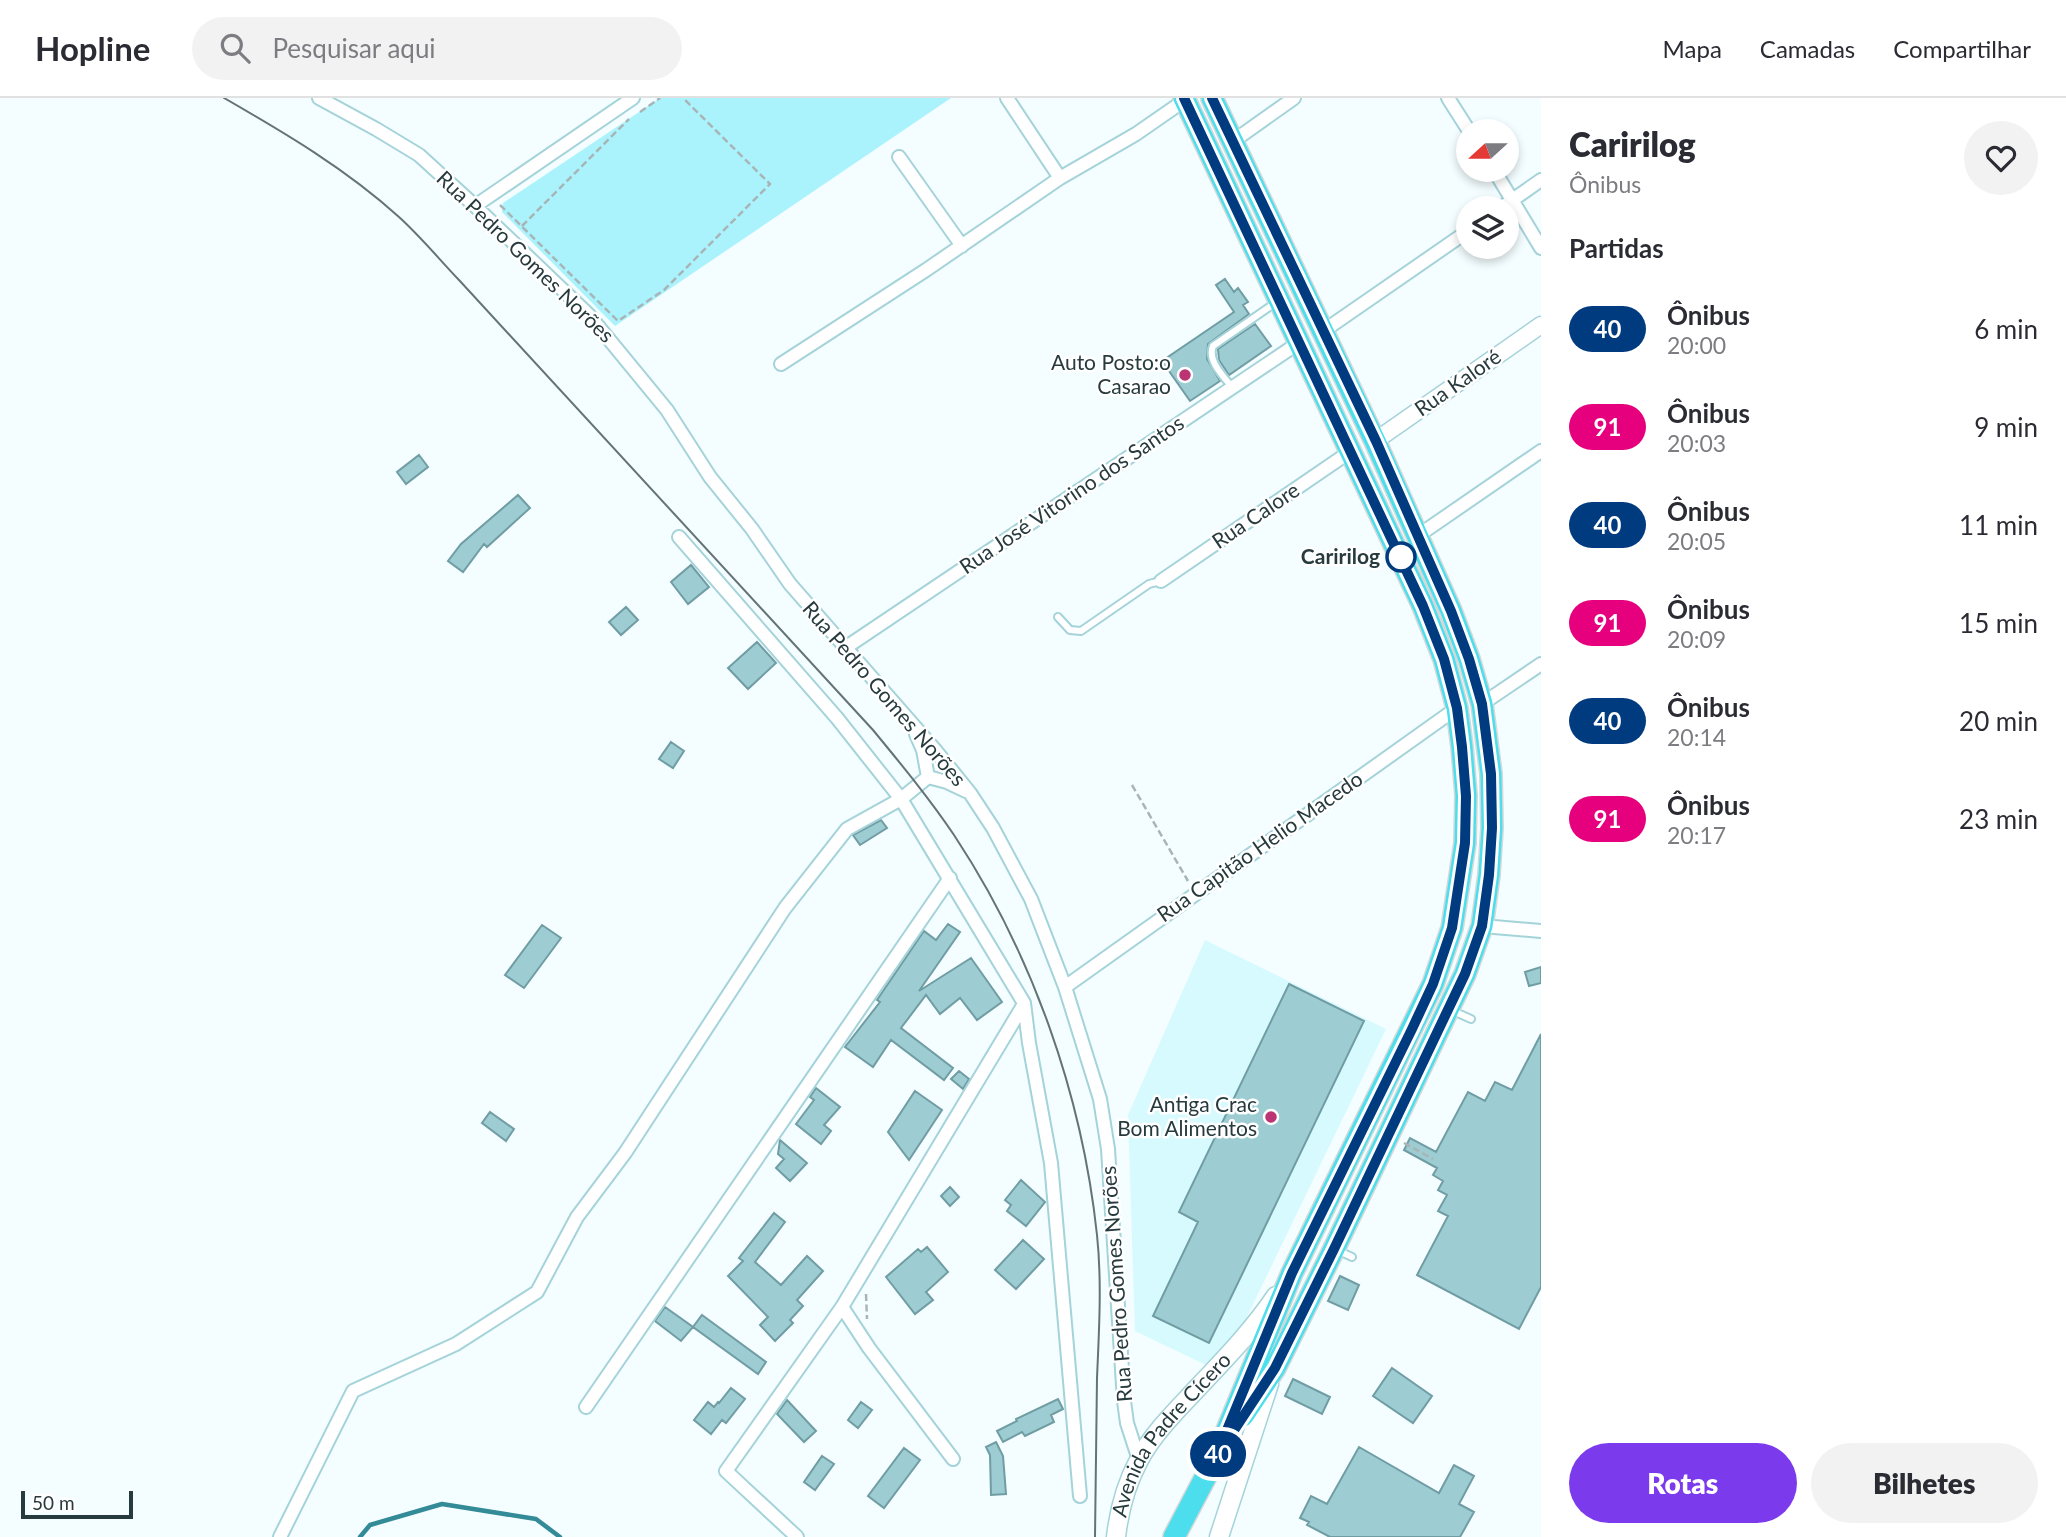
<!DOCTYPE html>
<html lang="pt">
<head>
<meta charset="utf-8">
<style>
  body { margin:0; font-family:Lato,sans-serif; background:#f2f2f3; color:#2b2b33; height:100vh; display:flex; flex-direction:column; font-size:26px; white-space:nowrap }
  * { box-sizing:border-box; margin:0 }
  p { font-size:23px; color:#7c7c81 }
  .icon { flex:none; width:38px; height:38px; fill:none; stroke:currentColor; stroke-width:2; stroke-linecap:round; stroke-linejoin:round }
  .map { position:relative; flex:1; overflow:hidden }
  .sheet { display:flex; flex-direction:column; background:#fff; width:525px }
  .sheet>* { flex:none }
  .badge { padding:0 14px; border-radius:23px; font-size:24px; line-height:46px }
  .needle { width:46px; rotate:249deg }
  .fabs { position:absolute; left:1456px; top:21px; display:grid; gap:14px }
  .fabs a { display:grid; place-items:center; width:63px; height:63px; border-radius:50%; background:#fff; box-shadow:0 4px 10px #0003; font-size:35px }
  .scale { position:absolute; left:21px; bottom:18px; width:112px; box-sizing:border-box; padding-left:7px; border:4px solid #273a3d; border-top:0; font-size:19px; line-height:24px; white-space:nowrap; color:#273a3d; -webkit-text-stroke:5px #fff; paint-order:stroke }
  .map>.badge { position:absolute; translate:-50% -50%; box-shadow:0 0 0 4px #fff }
  h2 { padding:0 28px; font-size:26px; line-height:63px }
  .round { display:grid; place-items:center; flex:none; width:74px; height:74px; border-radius:37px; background:#f2f2f3 }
  .headline { display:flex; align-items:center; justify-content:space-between; height:119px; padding:0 28px }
  h1 { font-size:33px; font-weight:800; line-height:52px }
  .action { display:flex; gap:14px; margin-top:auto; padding:14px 28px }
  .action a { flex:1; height:80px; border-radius:42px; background:#7c3aed; color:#fff; font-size:28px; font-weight:800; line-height:80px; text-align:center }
  .action a+a { background:#f2f2f3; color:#2b2b33 }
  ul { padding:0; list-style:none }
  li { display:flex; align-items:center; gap:21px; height:98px; padding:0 28px }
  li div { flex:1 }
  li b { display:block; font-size:26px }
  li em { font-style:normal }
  li .badge { min-width:77px; font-weight:700; text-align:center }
  header { display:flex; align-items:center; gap:42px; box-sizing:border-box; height:98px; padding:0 35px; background:#fff; border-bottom:2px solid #e1e1e2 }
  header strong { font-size:33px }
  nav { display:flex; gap:38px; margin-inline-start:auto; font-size:24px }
  .search { width:490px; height:63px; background:#f2f2f3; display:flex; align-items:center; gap:18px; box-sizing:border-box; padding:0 24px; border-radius:38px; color:#7c7c81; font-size:26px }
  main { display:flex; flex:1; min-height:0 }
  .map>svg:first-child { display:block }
</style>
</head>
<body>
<header>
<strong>Hopline</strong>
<div class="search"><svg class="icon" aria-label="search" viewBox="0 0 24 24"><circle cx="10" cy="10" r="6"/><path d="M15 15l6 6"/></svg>Pesquisar aqui</div>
<nav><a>Mapa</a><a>Camadas</a><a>Compartilhar</a></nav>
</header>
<main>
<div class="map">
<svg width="1541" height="1439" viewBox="0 0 1541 1439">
  <rect width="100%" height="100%" fill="#f4fdff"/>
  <path fill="#d7fafe" d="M 1205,842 L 1386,931 L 1243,1227 L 1206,1267 L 1135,1233 L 1128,1017 Z"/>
  <path fill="#aaf3fd" d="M 660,0 L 951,0 L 615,228 L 502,114 L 503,105 Z"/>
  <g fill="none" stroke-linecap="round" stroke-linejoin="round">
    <path stroke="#328b96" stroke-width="4.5" d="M 360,1439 L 370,1427 L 442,1406 L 536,1421 L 560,1439"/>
  </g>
  <path fill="#9dccd2" stroke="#6f9da3" stroke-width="2" d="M 1225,181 L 1234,194 L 1238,190 L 1248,204 L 1243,207 L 1249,216 L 1208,246 L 1207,261 L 1220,283 L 1190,303 L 1162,263 L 1234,214 L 1216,187 Z
    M 1255,226 L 1271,248 L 1229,277 L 1219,262 L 1218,251 Z
    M 419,357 L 428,369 L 406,386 L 397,374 Z
    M 518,397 L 530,410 L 487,449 L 484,446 L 463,474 L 448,463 L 461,446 Z
    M 691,467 L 709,489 L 688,506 L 671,484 Z
    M 626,509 L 638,522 L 621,537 L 609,524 Z
    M 757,544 L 776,565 L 748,591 L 728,570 Z
    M 671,644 L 684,653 L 673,670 L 659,661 Z
    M 881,722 L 887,730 L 860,747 L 853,737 Z
    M 948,826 L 960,834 L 919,893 L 971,860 L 1002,904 L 977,922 L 960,900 L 940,916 L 926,897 L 901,930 L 953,970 L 944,982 L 891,942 L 873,969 L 845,949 L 880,904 L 877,902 L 924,833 L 936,842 Z
    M 542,827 L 561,840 L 524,890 L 505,877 Z
    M 1541,869 L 1541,885 L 1529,888 L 1525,874 Z
    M 1289,886 L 1364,923 L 1209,1245 L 1153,1218 L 1198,1124 L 1179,1114 Z
    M 1541,936 L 1541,1189 L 1519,1231 L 1417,1177 L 1448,1118 L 1438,1113 L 1447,1097 L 1438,1092 L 1443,1083 L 1433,1077 L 1437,1070 L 1404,1052 L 1410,1040 L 1436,1054 L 1468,994 L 1485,1003 L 1495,984 L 1512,992 Z
    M 959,973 L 969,981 L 963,991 L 951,981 Z
    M 816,990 L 840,1009 L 824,1027 L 831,1033 L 821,1046 L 796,1026 L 814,1002 L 810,999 Z
    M 915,993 L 942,1012 L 909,1062 L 888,1034 Z
    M 490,1014 L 514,1031 L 506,1043 L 482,1025 Z
    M 780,1042 L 807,1065 L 790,1083 L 776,1070 L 784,1061 L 778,1056 Z
    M 1021,1082 L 1045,1104 L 1026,1128 L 1007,1113 L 1011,1107 L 1005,1102 Z
    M 950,1089 L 959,1099 L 950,1108 L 941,1098 Z
    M 774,1115 L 785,1124 L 755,1164 L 781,1187 L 807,1158 L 823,1173 L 797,1202 L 803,1208 L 790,1222 L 793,1225 L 775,1243 L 760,1227 L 768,1219 L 728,1178 L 743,1163 L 739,1160 Z
    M 1023,1142 L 1044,1161 L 1016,1191 L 995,1172 Z
    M 927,1149 L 948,1174 L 926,1194 L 933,1202 L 915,1216 L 886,1179 L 918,1151 L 921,1154 Z
    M 1340,1178 L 1359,1187 L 1348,1212 L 1328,1203 Z
    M 665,1209 L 693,1229 L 681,1243 L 655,1223 Z
    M 702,1217 L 766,1264 L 758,1276 L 693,1229 Z
    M 1392,1270 L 1432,1298 L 1413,1325 L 1373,1298 Z
    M 1293,1281 L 1330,1299 L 1322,1316 L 1285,1298 Z
    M 731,1290 L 745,1301 L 726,1325 L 722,1322 L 711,1336 L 694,1322 L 708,1304 L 714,1309 L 718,1304 L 719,1305 Z
    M 1058,1301 L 1063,1311 L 1051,1317 L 1054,1324 L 1025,1338 L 1022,1334 L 1003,1344 L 997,1333 L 1017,1323 L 1016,1321 Z
    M 787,1302 L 816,1333 L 804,1344 L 777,1316 Z
    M 861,1304 L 872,1312 L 858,1330 L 848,1322 Z
    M 996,1344 L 1003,1358 L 1006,1396 L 991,1397 L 990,1357 L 986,1349 Z
    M 1359,1349 L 1439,1395 L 1454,1367 L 1474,1378 L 1459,1406 L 1474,1414 L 1460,1439 L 1330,1439 L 1307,1427 L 1309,1424 L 1300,1420 L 1311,1398 L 1327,1406 Z
    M 904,1350 L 920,1362 L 884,1410 L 868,1398 Z
    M 822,1358 L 834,1366 L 815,1392 L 804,1384 Z"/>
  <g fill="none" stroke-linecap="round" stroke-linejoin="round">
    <g stroke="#a4d3d9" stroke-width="10">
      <path id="service" d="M 1232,289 C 1223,278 1207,262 1213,248 L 1275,205
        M 1058,519 L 1070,532 L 1081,533 L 1149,486 L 1161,483
        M 1453,913 L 1471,921
        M 1339,1153 L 1352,1159"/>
    </g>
    <g stroke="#a4d3d9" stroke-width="16">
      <path id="minor" d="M 319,0 L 376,31 L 419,57 L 475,108 L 589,217 L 667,312 L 710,379 L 752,431 L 790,486 L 936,653 L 970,695 L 993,730 L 1031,801 L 1065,889 L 1100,1001 L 1108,1051 L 1124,1303 L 1127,1325 L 1139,1362
        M 1007,0 L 1060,80
        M 1448,0 L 1469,33
        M 1232,44 L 1294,0
        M 899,59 L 962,148
        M 1494,72 L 1541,150
        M 475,108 L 633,0
        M 1501,110 L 1541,82
        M 1322,234 L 1468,133
        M 781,266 L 926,172 L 1060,80 L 1136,36 L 1185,2
        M 1419,437 L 1541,353
        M 679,439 L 837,620 L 901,701 L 1024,905 L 1029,945 L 1051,1065 L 1080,1398
        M 1161,483 L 1351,353
        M 845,550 L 1300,244
        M 1482,606 L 1541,566
        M 916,636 L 923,652 L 928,679
        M 1482,828 L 1541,833
        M 1065,889 L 1457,610
        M 842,1209 L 869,1250 L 953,1361
        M 586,1309 L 950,780
        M 280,1439 L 353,1293 L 456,1246 L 537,1194 L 577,1119 L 625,1055 L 785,810 L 847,731 L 901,701 L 928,679 L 947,684 L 966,693
        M 797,1439 L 726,1373 L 842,1209 L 1024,906"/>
    </g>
    <g stroke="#a4d3d9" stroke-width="19">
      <path id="tertiary" d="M 1375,343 L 1541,227"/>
    </g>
    <g stroke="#a4d3d9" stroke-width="21">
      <g id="secondary">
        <path id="s1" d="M 1116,1439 C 1119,1413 1126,1386 1139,1362 C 1151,1339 1171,1318 1189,1299 C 1219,1267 1251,1235 1276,1198"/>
        <path d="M 1219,1439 L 1269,1286"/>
      </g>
    </g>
    <g stroke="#d4d8d8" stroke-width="24">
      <path id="trunk" d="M 1212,0 L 1375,343 L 1451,513 L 1469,561 L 1482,606 L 1491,676 L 1492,730 L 1489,777 L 1482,828 L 1465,876 L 1334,1151 L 1275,1270 L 1243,1318
        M 1174,1439 L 1215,1361 L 1292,1175 L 1433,886 L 1452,830 L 1465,745 L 1466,697 L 1462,649 L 1457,610 L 1444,561 L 1423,508 L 1184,0"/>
    </g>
    <path stroke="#a8b5b7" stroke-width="2.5" stroke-dasharray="7 3.5" stroke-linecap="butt" d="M 640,14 L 660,0
      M 500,107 L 618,223 L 664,192 L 770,86 L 683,0
      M 522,128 L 629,21
      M 1132,687 L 1188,783
      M 1404,1045 L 1433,1061
      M 866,1196 L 867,1221"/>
    <use href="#service" stroke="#fff" stroke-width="6"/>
    <use href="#minor" stroke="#fff" stroke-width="12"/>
    <use href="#tertiary" stroke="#fff" stroke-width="16"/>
    <use href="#secondary" stroke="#fff" stroke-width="18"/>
    <use href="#trunk" stroke="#4cdeec" stroke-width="21"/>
    <path stroke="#647476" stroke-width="2" d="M 224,0 C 285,35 346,71 399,119 C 420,138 439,161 459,182 L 873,632 C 901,666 929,700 954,737 C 1032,855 1082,996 1097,1137 C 1102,1184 1099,1233 1097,1280 C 1096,1333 1096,1386 1095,1439"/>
  </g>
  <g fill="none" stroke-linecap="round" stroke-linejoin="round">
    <g stroke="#fff" stroke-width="16">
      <path id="line" d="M 1184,0 L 1423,508 L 1444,561 L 1457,610 L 1462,649 L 1466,698 L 1465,745 L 1452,830 L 1433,886 L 1412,931 L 1292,1175 L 1215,1361 L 1275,1270 L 1334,1151 L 1465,876 L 1482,828 L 1489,777 L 1492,730 L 1491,676 L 1482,606 L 1469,561 L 1451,513 L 1376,343 L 1212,0"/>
    </g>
    <use href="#line" stroke="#003b80" stroke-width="10"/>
  </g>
  <g fill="#bb3473" stroke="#fff" stroke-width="2.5">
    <circle cx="1185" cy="277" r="7"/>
    <circle cx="1271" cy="1019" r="7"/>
  </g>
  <circle fill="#fff" stroke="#003b80" stroke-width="3.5" cx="1401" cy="459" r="14"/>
  <g text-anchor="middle" stroke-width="5" stroke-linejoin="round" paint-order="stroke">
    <g font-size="21" fill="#273a3d" stroke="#fff">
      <text transform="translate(525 159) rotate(44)" y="7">Rua Pedro Gomes Norões</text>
      <text transform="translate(1458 285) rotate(-35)" y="7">Rua Kaloré</text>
      <text transform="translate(1072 397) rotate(-34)" y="7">Rua José Vitorino dos Santos</text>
      <text transform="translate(1256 418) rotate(-34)" y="7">Rua Calore</text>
      <text transform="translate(884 596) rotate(49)" y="7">Rua Pedro Gomes Norões</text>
      <text transform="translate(1260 749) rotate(-35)" y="7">Rua Capitão Helio Macedo</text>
      <text transform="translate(1117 1186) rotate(-94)" y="7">Rua Pedro Gomes Norões</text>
      <text dy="7" stroke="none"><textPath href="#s1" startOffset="119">Avenida Padre Cícero</textPath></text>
    </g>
    <g font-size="21" fill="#273a3d" stroke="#fff" text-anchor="end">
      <text x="1171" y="272">Auto Posto:o<tspan x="1171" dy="24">Casarao</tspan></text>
      <text x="1257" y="1014">Antiga Crac<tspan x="1257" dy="24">Bom Alimentos</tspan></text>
    </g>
    <g font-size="21" font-weight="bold" fill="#273a3d" stroke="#fff" text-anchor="end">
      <text x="1380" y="466">Caririlog</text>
    </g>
  </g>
</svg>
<div class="fabs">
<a><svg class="needle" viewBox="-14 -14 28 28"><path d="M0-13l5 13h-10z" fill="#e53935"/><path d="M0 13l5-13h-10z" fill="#7c7c81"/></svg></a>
<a><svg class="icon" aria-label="layers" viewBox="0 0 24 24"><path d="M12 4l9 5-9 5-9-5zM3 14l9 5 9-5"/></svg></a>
</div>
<div class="scale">50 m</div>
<b class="badge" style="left:1218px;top:1356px;background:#003b80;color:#fff">40</b>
</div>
<section class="sheet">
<div class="headline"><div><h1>Caririlog</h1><p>Ônibus</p></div><a class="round"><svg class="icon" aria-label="heart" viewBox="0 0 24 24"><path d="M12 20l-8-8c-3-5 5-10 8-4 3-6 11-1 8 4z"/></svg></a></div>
<h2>Partidas</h2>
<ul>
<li><span class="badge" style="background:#003b80;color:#fff">40</span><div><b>Ônibus</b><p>20:00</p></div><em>6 min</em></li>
<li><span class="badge" style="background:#e6007e;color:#fff">91</span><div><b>Ônibus</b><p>20:03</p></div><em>9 min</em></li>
<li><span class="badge" style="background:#003b80;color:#fff">40</span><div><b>Ônibus</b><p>20:05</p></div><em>11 min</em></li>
<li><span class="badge" style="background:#e6007e;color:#fff">91</span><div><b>Ônibus</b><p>20:09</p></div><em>15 min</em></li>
<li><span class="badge" style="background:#003b80;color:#fff">40</span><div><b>Ônibus</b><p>20:14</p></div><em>20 min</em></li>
<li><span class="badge" style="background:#e6007e;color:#fff">91</span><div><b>Ônibus</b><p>20:17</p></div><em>23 min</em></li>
</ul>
<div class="action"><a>Rotas</a><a>Bilhetes</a></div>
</section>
</main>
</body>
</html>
